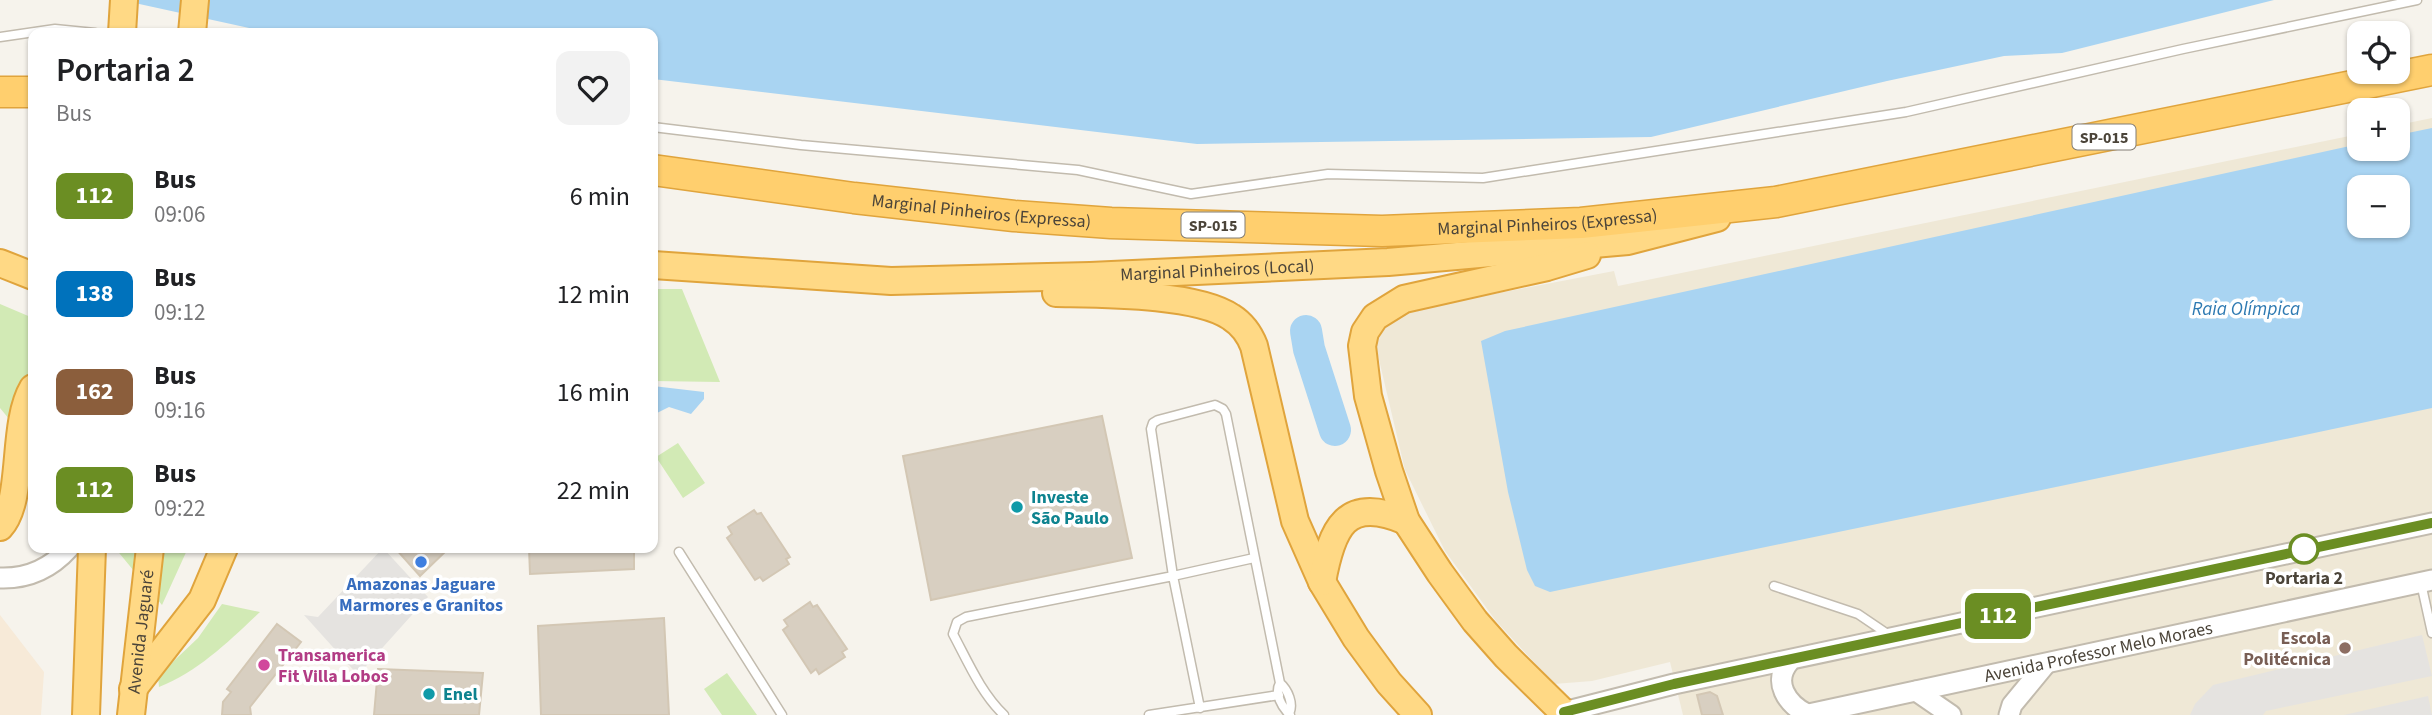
<!DOCTYPE html>
<html lang="en">
<head>
<meta charset="utf-8">
<style>
  body { margin:0; font-family:"Source Sans 3",sans-serif; background:#f2f2f2; color:#202124; height:100vh; display:flex; flex-direction:column; font-size:26px; white-space:nowrap }
  * { box-sizing:border-box; margin:0 }
  p { font-size:23px; color:#757577 }
  .icon { flex:none; width:38px; height:38px; fill:none; stroke:currentColor; stroke-width:2; stroke-linecap:round; stroke-linejoin:round }
  .map { position:relative; flex:1; overflow:hidden }
  .details { position:absolute; left:28px; top:28px; width:630px; height:525px; display:flex; flex-direction:column; background:#fff; border-radius:14px; box-shadow:0 2px 5px #0004 }
  .details>* { flex:none }
  .badge { padding:0 14px; border-radius:10px; font-size:24px; line-height:46px }
  .buttons { position:absolute; left:2347px; top:21px; display:grid; gap:14px }
  .buttons a { display:grid; place-items:center; width:63px; height:63px; border-radius:14px; background:#fff; box-shadow:0 2px 5px #0004; font-size:35px }
  .map>.badge { position:absolute; translate:-50% -50%; box-shadow:0 0 0 4px #fff }
  .round { display:grid; place-items:center; flex:none; width:74px; height:74px; border-radius:14px; background:#f2f2f2 }
  .overview { display:flex; align-items:center; justify-content:space-between; height:119px; padding:0 28px }
  h1 { font-size:33px; font-weight:600; line-height:52px }
  ul { padding:0; list-style:none }
  li { display:flex; align-items:center; gap:21px; height:98px; padding:0 28px }
  li div { flex:1 }
  li b { display:block; font-size:26px }
  li em { font-style:normal }
  li .badge { min-width:77px; font-weight:700; text-align:center }
  .map>svg:first-child { display:block }
</style>
</head>
<body>
<div class="map">
<svg width="2432" height="715" viewBox="0 0 2432 715">
  <rect width="100%" height="100%" fill="#f6f3ec"/>
  <path fill="#f7ead8" d="M 0,615 L 44,672 L 41,715 L 0,715 Z"/>
  <path fill="#efe8d6" fill-rule="evenodd" d="M 2432,118 L 2432,715 L 1683,715 L 1670,662 L 1592,681 L 1554,684 L 1496,621 L 1445,551 L 1405,470 L 1376,347 L 1383,329 L 1399,312 L 1614,271 L 1618,286 L 2359,134 L 2359,149 L 2398,149 L 2398,125 ZM 2359,187 L 2398,187 L 2398,226 L 2359,226 Z"/>
  <path fill="#d2eab5" d="M 653,289 L 682,289 L 720,382 L 653,381 Z
    M 0,304 L 33,318 L 33,448 L 0,408 Z
    M 678,443 L 705,483 L 683,498 L 656,457 Z
    M 115,548 L 188,548 L 162,605 Z
    M 222,604 L 260,612 C 228,642 199,671 159,687 L 158,676 L 198,638 Z
    M 727,673 L 757,715 L 722,715 L 704,689 Z"/>
  <path fill="#e5e3e0" d="M 383,548 L 428,597 L 358,675 L 304,615 L 318,617 Z
    M 2422,635 L 2432,676 L 2266,711 L 2263,715 L 2190,715 L 2195,704 L 2213,685 Z
    M 2428,696 L 2432,715 L 2344,715 Z"/>
  <path fill="#a9d4f2" fill-rule="evenodd" d="M 121,0 L 2274,0 L 2062,53 L 2004,56 L 1887,81 L 1651,137 L 1197,144 L 653,79 L 653,33 L 272,33 Z
    M 2432,128 L 2432,408 C 2138,471 1844,530 1550,592 L 1535,586 L 1527,570 L 1508,492 L 1481,341 L 1505,331 L 2359,144 L 2359,149 L 2398,149 L 2398,135 ZM 2359,187 L 2398,187 L 2398,226 L 2359,226 Z
    M 653,386 L 704,392 L 704,399 L 691,414 L 669,407 L 653,415 Z"/>
  <g fill="none" stroke-linecap="round" stroke-linejoin="round">
    <path stroke="#a9d4f2" stroke-width="32" d="M 1306,331 L 1309,349 L 1335,430"/>
  </g>
  <path fill="#d8cfc1" stroke="#d3c7b4" stroke-width="2" d="M 1102,416 L 1132,558 L 931,600 L 903,456 Z
    M 754,510 L 757,514 L 761,513 L 790,557 L 786,559 L 789,564 L 763,581 L 760,577 L 755,580 L 727,538 L 732,534 L 728,527 Z
    M 395,548 L 449,548 L 420,576 Z
    M 529,548 L 634,548 L 634,569 L 530,574 Z
    M 810,602 L 813,607 L 817,605 L 847,649 L 842,652 L 845,657 L 819,674 L 816,669 L 811,673 L 783,630 L 788,626 L 784,620 Z
    M 664,618 L 669,715 L 541,715 L 538,626 Z
    M 277,624 L 301,642 L 250,707 L 251,715 L 222,715 L 223,702 L 231,692 L 227,689 Z
    M 378,669 L 483,673 L 479,715 L 374,715 Z
    M 1710,692 L 1717,696 L 1723,715 L 1702,715 L 1697,695 Z"/>
  <g fill="none" stroke-linecap="round" stroke-linejoin="round">
    <g stroke="#c2bbae" stroke-width="11">
      <path id="service" d="M 0,37 L 55,29 L 95,33
        M 653,127 L 801,145 L 1078,170 L 1191,194 L 1328,174 L 1483,178 L 1906,112 L 2183,49 L 2417,0
        M 679,552 L 782,715
        M 2421,583 L 2432,633
        M 1774,586 L 1858,614 L 1889,635
        M 1280,683 C 1288,690 1294,704 1289,714
        M 1200,708 L 1173,576 L 1151,429 L 1153,423 L 1158,420 L 1215,405 L 1223,409 L 1226,414 L 1280,683 C 1274,694 1282,707 1290,715
        M 1004,715 C 981,693 968,662 953,634 L 957,622 L 966,617 L 1173,576 L 1254,558
        M 1149,715 L 1279,695"/>
    </g>
    <g stroke="#c2bbae" stroke-width="23">
      <g id="tertiary">
        <path d="M 0,578 C 28,579 51,568 69,548"/>
        <path d="M 1789,662 C 1772,682 1787,704 1807,714"/>
        <path d="M 1916,691 L 1951,715"/>
        <path d="M 1564,712 L 1674,684 L 2432,523"/>
        <path id="s1" d="M 1804,715 L 2432,580"/>
        <path d="M 2009,715 L 2012,705 L 2045,665"/>
      </g>
    </g>
    <g stroke="#e0a43c" stroke-width="30">
      <g id="trunk">
        <path d="M 122,33 L 124,0"/>
        <path d="M 192,33 L 195,0"/>
        <path d="M 0,263 L 33,276"/>
        <path id="s2" d="M 653,265 L 891,281 L 1090,276 L 1388,262 L 1628,241 L 1717,218"/>
        <path d="M 1056,293 C 1099,294 1196,293 1231,317 C 1242,324 1249,333 1254,346 L 1295,521 L 1322,582 L 1356,638 L 1389,683 L 1418,715"/>
        <path d="M 0,527 C 25,500 11,425 33,388"/>
        <path d="M 1322,582 C 1332,528 1345,495 1406,521"/>
        <path d="M 133,689 L 202,600 L 224,548"/>
        <path d="M 86,715 L 92,548"/>
        <path id="s3" d="M 131,715 L 150,548"/>
        <path d="M 1566,715 L 1506,656 L 1475,621 L 1440,573 L 1406,521 L 1389,471 L 1368,396 L 1362,346 L 1365,332 L 1375,317 L 1404,299 L 1547,267 L 1587,255"/>
      </g>
    </g>
    <g stroke="#e0a43c" stroke-width="33">
      <g id="motorway">
        <path d="M 0,92 L 33,92"/>
        <path id="s4" d="M 653,170 L 854,198 L 1014,216 L 1111,223 L 1382,231 L 1581,223 L 1776,202 L 2432,70"/>
      </g>
    </g>
    <use href="#service" stroke="#fff" stroke-width="8"/>
    <use href="#tertiary" stroke="#fff" stroke-width="19"/>
    <use href="#trunk" stroke="#ffd985" stroke-width="26"/>
    <use href="#motorway" stroke="#ffcf6e" stroke-width="30"/>
  </g>
  <g fill="none" stroke-linecap="round" stroke-linejoin="round">
    <g stroke="#fff" stroke-width="16">
      <path id="line" d="M 1564,712 L 1674,684 L 2432,523"/>
    </g>
    <use href="#line" stroke="#6b8e23" stroke-width="10"/>
  </g>
  <g fill="#0f9aa8" stroke="#fff" stroke-width="2.5">
    <circle cx="1017" cy="507" r="7"/>
    <circle cx="429" cy="694" r="7"/>
  </g>
  <circle fill="#fff" stroke="#6b8e23" stroke-width="3.5" cx="2304" cy="549" r="14"/>
  <circle fill="#3f7fe0" stroke="#fff" stroke-width="2.5" cx="421" cy="562" r="7"/>
  <circle fill="#8d6e63" stroke="#fff" stroke-width="2.5" cx="2345" cy="648" r="7"/>
  <circle fill="#d1479c" stroke="#fff" stroke-width="2.5" cx="264" cy="665" r="7"/>
  <g text-anchor="middle" stroke-width="7" stroke-linejoin="round" paint-order="stroke">
    <g fill="#fff" stroke="#817c74" stroke-width="2">
      <rect x="2072.5" y="124.5" width="63" height="25" rx="5"/>
      <rect x="1181.5" y="212.5" width="63" height="25" rx="5"/>
    </g>
    <g font-size="16" font-weight="bold" fill="#4b4439">
      <text x="2104" y="143">SP-015</text>
      <text x="1213" y="231">SP-015</text>
    </g>
    <g font-size="18" fill="#4b4439" stroke="#fff">
      <text dy="6" stroke="none"><textPath href="#s4" startOffset="331">Marginal Pinheiros (Expressa)</textPath></text>
      <text dy="6" stroke="none"><textPath href="#s4" startOffset="898">Marginal Pinheiros (Expressa)</textPath></text>
      <text dy="6" stroke="none"><textPath href="#s2" startOffset="565">Marginal Pinheiros (Local)</textPath></text>
      <text dy="6" stroke="none"><textPath href="#s3" startOffset="84">Avenida Jaguaré</textPath></text>
      <text dy="6" stroke="none"><textPath href="#s1" startOffset="301">Avenida Professor Melo Moraes</textPath></text>
    </g>
    <g font-size="18" font-weight="bold" fill="#0d838f" stroke="#fff" text-anchor="start">
      <text x="1031" y="503">Investe<tspan x="1031" dy="21">São Paulo</tspan></text>
      <text x="443" y="700">Enel</text>
    </g>
    <g font-size="18" font-weight="bold" fill="#4b4439" stroke="#fff">
      <text x="2304" y="584">Portaria 2</text>
    </g>
    <g font-size="18" font-weight="bold" fill="#366cbe" stroke="#fff">
      <text x="421" y="590">Amazonas Jaguare<tspan x="421" dy="21">Marmores e Granitos</tspan></text>
    </g>
    <g font-size="18" font-weight="bold" fill="#785e54" stroke="#fff" text-anchor="end">
      <text x="2331" y="644">Escola<tspan x="2331" dy="21">Politécnica</tspan></text>
    </g>
    <g font-size="18" font-weight="bold" fill="#b23c85" stroke="#fff" text-anchor="start">
      <text x="278" y="661">Transamerica<tspan x="278" dy="21">Fit Villa Lobos</tspan></text>
    </g>
    <g font-size="19" font-style="italic" fill="#2e7ab2" stroke="#fff">
      <text x="2246" y="315">Raia Olímpica</text>
    </g>
  </g>
</svg>
<div class="buttons">
<a><svg class="icon" aria-label="locate" viewBox="0 0 24 24"><circle cx="12" cy="12" r="6"/><path d="M12 2v4M12 18v4M2 12h4M18 12h4"/></svg></a>
<a>+</a>
<a>−</a>
</div>
<b class="badge" style="left:1998px;top:616px;background:#6b8e23;color:#fff">112</b>
<section class="details">
<div class="overview"><div><h1>Portaria 2</h1><p>Bus</p></div><a class="round"><svg class="icon" aria-label="heart" viewBox="0 0 24 24"><path d="M12 20l-8-8c-3-5 5-10 8-4 3-6 11-1 8 4z"/></svg></a></div>
<ul>
<li><span class="badge" style="background:#6b8e23;color:#fff">112</span><div><b>Bus</b><p>09:06</p></div><em>6 min</em></li>
<li><span class="badge" style="background:#0072bc;color:#fff">138</span><div><b>Bus</b><p>09:12</p></div><em>12 min</em></li>
<li><span class="badge" style="background:#8b5e3c;color:#fff">162</span><div><b>Bus</b><p>09:16</p></div><em>16 min</em></li>
<li><span class="badge" style="background:#6b8e23;color:#fff">112</span><div><b>Bus</b><p>09:22</p></div><em>22 min</em></li>
</ul>
</section>
</div>
</body>
</html>
